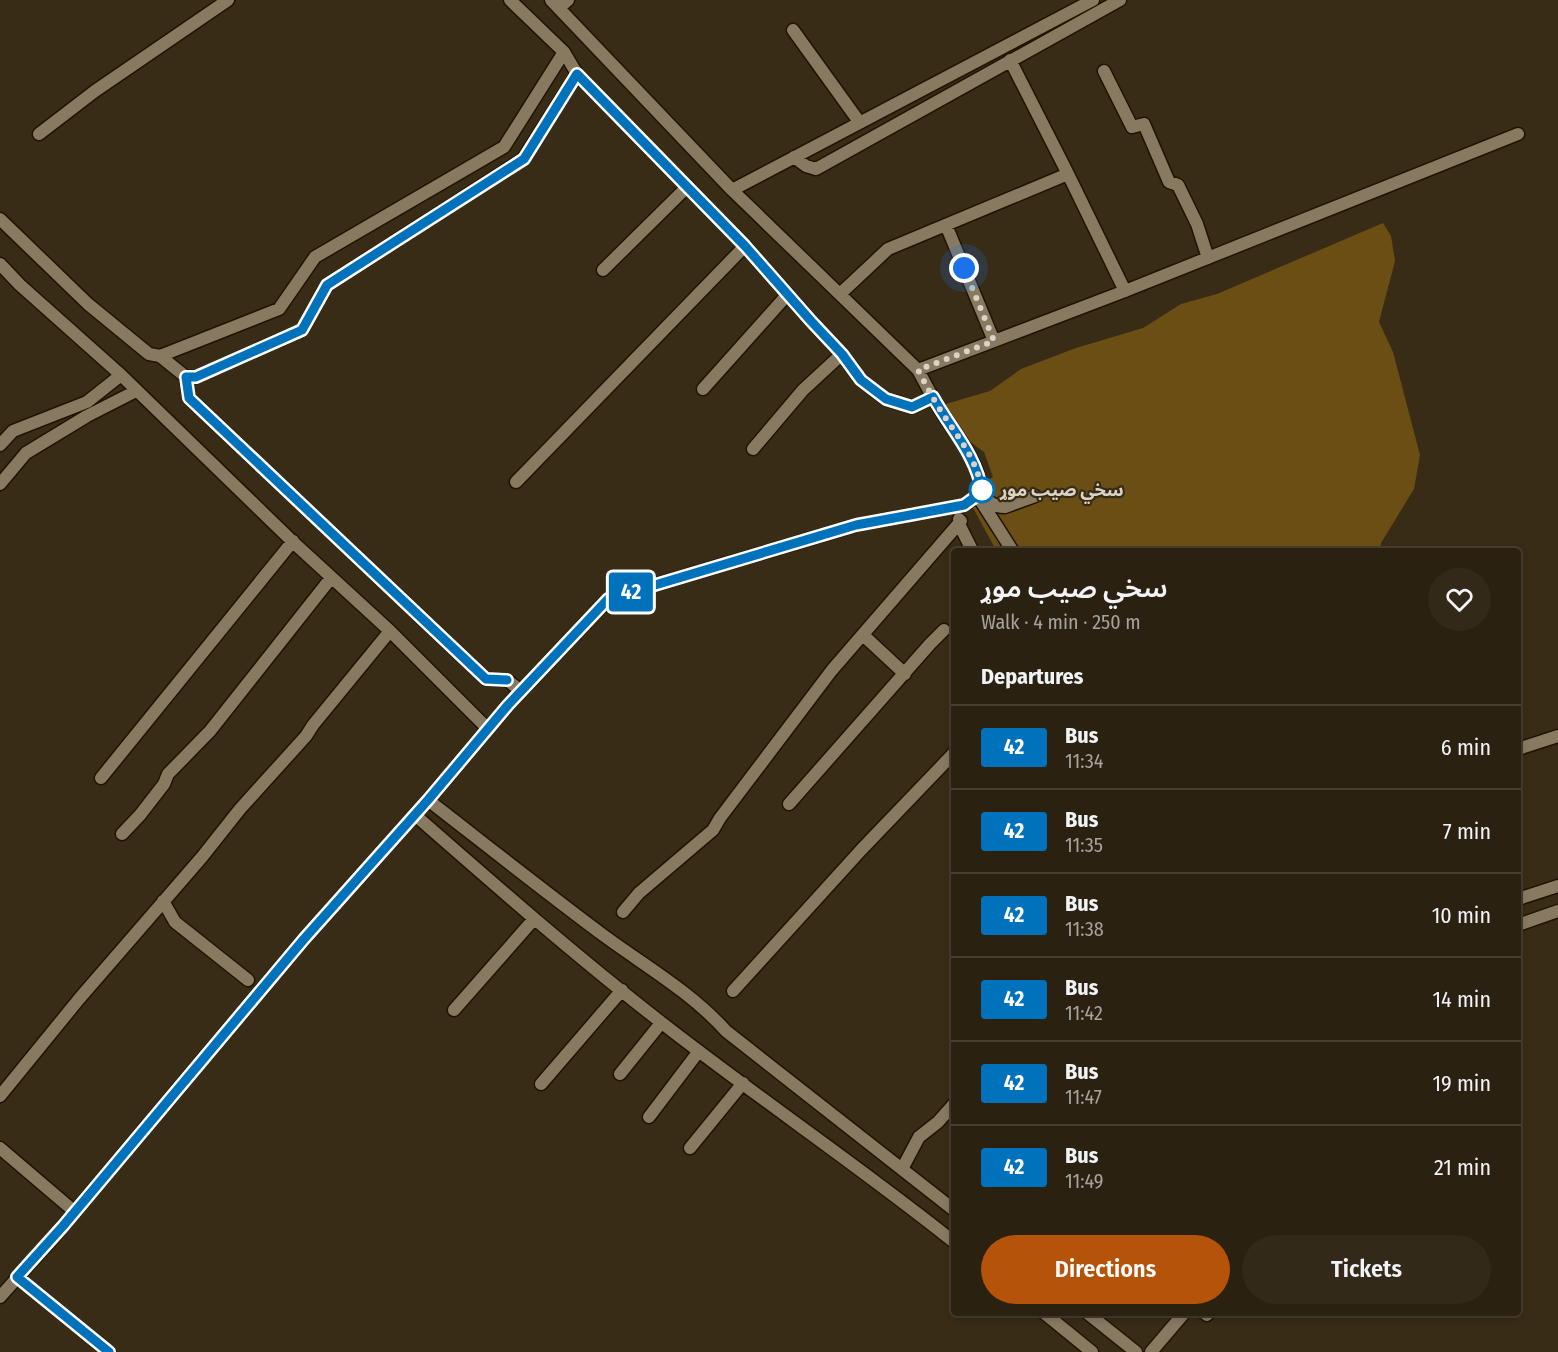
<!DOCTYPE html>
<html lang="en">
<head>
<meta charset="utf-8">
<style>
  body { margin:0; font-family:"Fira Sans Condensed","Noto Sans Arabic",sans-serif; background:#332919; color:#f1f3f6; height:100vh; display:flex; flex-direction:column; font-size:22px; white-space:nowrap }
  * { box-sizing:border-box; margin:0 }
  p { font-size:20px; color:#a6a39f }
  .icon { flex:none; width:33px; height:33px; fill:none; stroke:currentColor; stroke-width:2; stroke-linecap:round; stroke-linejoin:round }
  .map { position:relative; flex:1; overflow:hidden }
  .panel { position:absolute; left:951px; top:548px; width:570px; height:768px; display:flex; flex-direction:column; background:#2b2110; border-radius:6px; box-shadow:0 3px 9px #0003,0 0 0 2px #473e30 }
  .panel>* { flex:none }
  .badge { padding:0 12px; border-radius:4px; font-size:21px; line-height:39px }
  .you { position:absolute; width:30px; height:30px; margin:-15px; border:4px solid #fff; border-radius:50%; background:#1a73e8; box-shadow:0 0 0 9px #1a73e833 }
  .map>.badge { position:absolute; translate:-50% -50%; box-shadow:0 0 0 3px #fff }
  h2 { padding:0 30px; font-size:22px; line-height:54px }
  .round { display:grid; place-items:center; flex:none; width:63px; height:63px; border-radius:32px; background:#332919 }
  .headline { display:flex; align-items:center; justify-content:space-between; height:102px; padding:0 30px }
  h1 { font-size:28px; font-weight:600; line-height:45px }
  .button { display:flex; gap:12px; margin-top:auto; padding:12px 30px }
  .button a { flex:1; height:69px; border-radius:36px; background:#b45309; color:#fff; font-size:24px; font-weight:600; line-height:69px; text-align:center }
  .button a+a { background:#332919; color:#f1f3f6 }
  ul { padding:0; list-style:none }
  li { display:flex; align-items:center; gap:18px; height:84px; padding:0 30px; border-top:2px solid #473e30 }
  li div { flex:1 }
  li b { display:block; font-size:22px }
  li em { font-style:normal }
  li .badge { min-width:66px; font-weight:700; text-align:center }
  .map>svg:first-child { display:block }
</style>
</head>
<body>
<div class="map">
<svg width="1558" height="1352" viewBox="0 0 1558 1352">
  <rect width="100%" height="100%" fill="#392c16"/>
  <path fill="#6a4e14" d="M 1383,223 L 1391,236 L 1395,261 L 1379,322 L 1393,352 L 1420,455 L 1414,489 L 1381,543 L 1380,550 L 996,550 L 966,495 L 993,477 L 984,452 L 954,430 L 939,406 L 990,391 L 1021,369 L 1076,348 L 1143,328 L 1181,304 L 1217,294 Z"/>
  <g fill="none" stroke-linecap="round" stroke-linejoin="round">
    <g stroke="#201401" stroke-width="15">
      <path id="minor" d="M 510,0 L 564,52 L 577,74 L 745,246 L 811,321 L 842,354 L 861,380 L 886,399 L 912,407 L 933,397
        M 559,8 L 568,0
        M 793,30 L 860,123
        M 1010,60 L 1068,174 L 1125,291
        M 1104,71 L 1132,127 L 1144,124 L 1169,182 L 1178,185 L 1197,224 L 1208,258
        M 39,134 L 95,91 L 228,0
        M 794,157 L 806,166 L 816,169 L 1120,0
        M 732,190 L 1093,0
        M 0,219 L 88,304 L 149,354 L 160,356 L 186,377 L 196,377 L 302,330 L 327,285 L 523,159 L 577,74
        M 946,225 L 994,341
        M 0,264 L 20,285 L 121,375 L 293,542 L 390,631 L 488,729
        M 603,270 L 688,186
        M 840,294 L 888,249 L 1068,174
        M 160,356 L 279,309 L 315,257 L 504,147 L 564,52
        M 918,370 L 1125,291 L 1518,134
        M 186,377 L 189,398 L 486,679 L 507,680 L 521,691
        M 703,389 L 788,294
        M 0,445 L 13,431 L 87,402 L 121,375
        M 753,449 L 803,390 L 842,354
        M 516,482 L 745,246
        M 0,484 L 26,453 L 87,416 L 136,391
        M 982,493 C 988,502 994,507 1005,507 L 1035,496
        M 977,495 L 1012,550
        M 959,519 L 960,526 L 972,550
        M 863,635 L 905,674
        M 1518,749 L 1558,736
        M 101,778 L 293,541
        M 428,800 C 486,845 544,891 603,935 C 645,966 691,992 726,1031 L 954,1210
        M 789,804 L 930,644 L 944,630
        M 415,815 C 496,886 577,957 662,1023 C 758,1098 859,1166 954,1242
        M 122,834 L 140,815 L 164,784 L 168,774 L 210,731 L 331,578
        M 1518,899 L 1558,886
        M 163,901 L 175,922 L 248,980
        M 623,912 L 639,893 L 713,830 L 720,818 L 832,670 L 961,521
        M 1518,925 L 1558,911
        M 733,991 L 861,850 L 954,753
        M 454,1010 L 534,919
        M 620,1074 L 661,1023
        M 541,1084 L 622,990
        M 0,1096 L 79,999 L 202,857 L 240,809 L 306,736 L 313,725 L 390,631
        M 649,1117 L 699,1051
        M 0,1148 L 75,1212
        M 690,1148 L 743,1083
        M 902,1169 L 919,1137 L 938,1122 L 954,1104
        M 17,1277 L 109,1352
        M 0,1297 L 51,1240 L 304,939 L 428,800 L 508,705 L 608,599 L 856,525 L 964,505 L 982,492 C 978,459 956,435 939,408 C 931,395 925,383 918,370 L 732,190 L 551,0
        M 1043,1312 L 1092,1352
        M 1086,1312 L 1136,1352
        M 1203,1312 L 1207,1315 L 1209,1312
        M 1151,1352 L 1185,1312"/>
    </g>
    <use href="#minor" stroke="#887a61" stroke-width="12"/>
  </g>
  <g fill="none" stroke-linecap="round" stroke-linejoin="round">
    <g stroke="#fff" stroke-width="14">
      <path id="line" d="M 109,1352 L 17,1277 L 63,1226 L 304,939 L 428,800 L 508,705 L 608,599 L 856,525 L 964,505 L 982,492 C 977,456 950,428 933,397 L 912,407 L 886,399 L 861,380 L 842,354 L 811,321 L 745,246 L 577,74 L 524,159 L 327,285 L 302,330 L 196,377 L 186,377 L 189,398 L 486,679 L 507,680"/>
    </g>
    <use href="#line" stroke="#0072bc" stroke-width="9"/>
    <path stroke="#dbd3c5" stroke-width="6" stroke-dasharray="0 10.8" d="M 964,268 L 994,341 L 918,370 C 925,383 931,395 939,408 C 956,435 978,459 982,492 L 982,490"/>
  </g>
  <circle fill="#fff" stroke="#0072bc" stroke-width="3" cx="982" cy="490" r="12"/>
  <g text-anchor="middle" stroke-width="4.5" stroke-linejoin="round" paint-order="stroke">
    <g font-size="18" font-weight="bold" fill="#dbd3c5" stroke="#392c16" text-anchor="start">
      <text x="1000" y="496">سخي صیب موړ</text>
    </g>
  </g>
</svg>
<div class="you" style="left:964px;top:268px"></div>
<b class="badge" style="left:631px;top:592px;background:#0072bc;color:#fff">42</b>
<section class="panel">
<div class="headline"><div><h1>سخي صیب موړ</h1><p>Walk · 4 min · 250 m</p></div><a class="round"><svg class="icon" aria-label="heart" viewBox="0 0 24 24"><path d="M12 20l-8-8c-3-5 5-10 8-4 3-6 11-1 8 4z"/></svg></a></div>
<h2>Departures</h2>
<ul>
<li><span class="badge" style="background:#0072bc;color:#fff">42</span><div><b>Bus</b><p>11:34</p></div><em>6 min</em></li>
<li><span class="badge" style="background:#0072bc;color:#fff">42</span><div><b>Bus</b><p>11:35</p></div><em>7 min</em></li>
<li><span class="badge" style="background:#0072bc;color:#fff">42</span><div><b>Bus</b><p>11:38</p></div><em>10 min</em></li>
<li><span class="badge" style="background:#0072bc;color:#fff">42</span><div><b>Bus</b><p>11:42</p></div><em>14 min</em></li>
<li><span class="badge" style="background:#0072bc;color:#fff">42</span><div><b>Bus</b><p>11:47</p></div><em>19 min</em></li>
<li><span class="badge" style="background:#0072bc;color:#fff">42</span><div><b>Bus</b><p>11:49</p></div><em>21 min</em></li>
</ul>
<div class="button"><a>Directions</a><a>Tickets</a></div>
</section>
</div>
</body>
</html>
